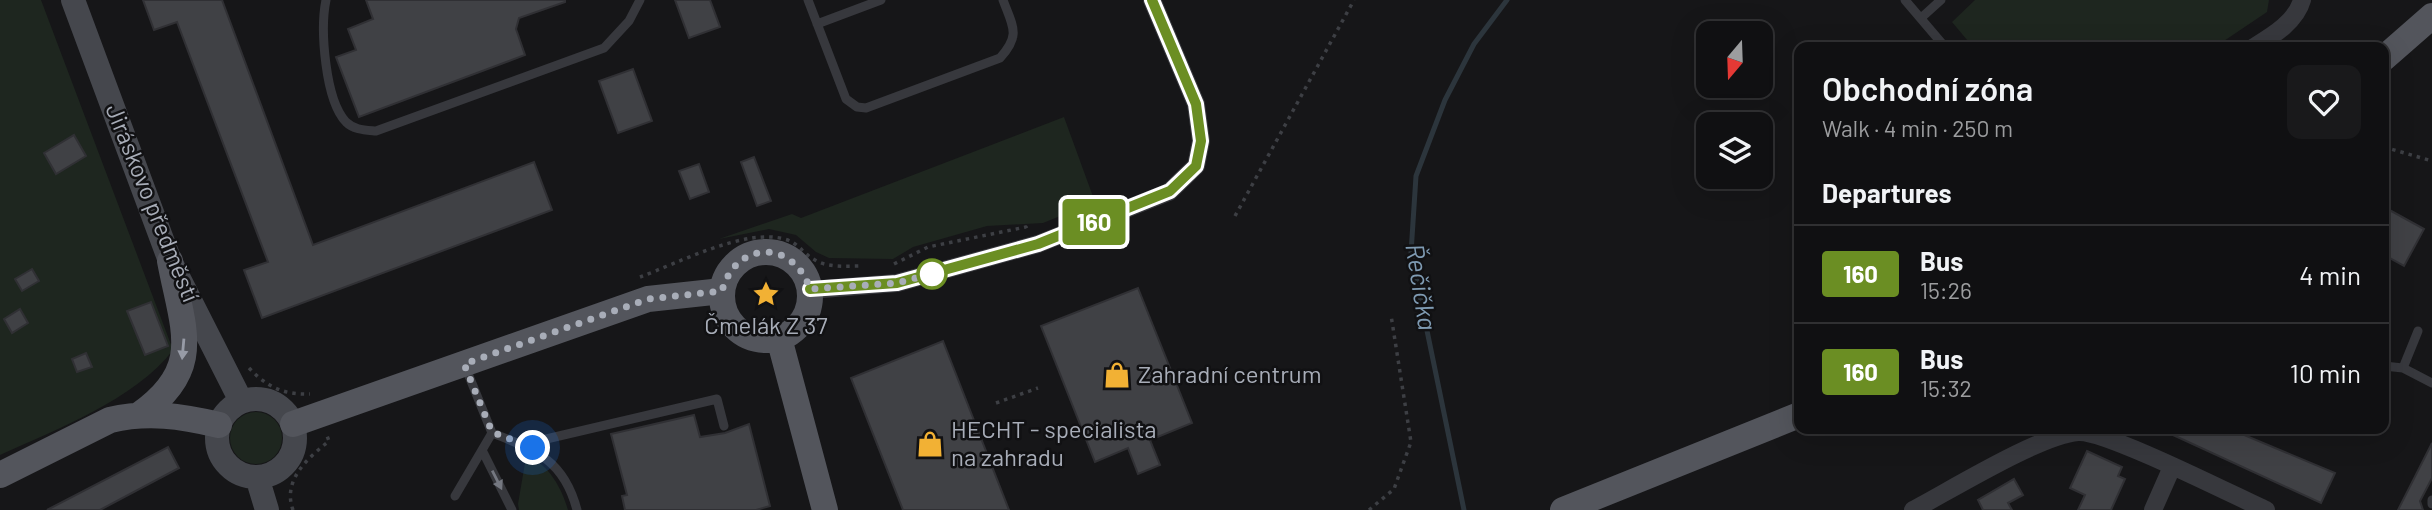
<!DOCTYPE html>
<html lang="en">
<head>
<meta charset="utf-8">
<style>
  body { margin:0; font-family:Barlow,sans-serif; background:#19191b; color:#f1f3f6; height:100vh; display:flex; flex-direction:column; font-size:26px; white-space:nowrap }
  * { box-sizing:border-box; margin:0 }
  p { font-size:23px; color:#9c9d9f }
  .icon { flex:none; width:38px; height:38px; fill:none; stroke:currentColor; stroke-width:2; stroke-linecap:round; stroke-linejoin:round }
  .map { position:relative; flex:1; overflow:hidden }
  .side { position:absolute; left:1794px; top:42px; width:595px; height:392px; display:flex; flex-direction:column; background:#101012; border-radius:14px; box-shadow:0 7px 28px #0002,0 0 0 2px #303032 }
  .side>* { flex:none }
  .badge { padding:0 14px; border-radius:5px; font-size:24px; line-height:46px }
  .needle { width:46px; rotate:199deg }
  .controls { position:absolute; left:1696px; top:21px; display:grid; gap:14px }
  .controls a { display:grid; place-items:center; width:77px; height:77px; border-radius:14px; background:#101012; box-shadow:0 7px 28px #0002,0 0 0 2px #303032; font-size:35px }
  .you { position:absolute; width:35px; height:35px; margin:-18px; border:5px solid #fff; border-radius:50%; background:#1a73e8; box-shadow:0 0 0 10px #1a73e833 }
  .map>.badge { position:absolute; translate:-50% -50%; box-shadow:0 0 0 4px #fff }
  h2 { padding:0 28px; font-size:26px; line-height:63px }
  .round { display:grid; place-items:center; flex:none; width:74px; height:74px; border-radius:14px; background:#19191b }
  .head { display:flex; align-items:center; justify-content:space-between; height:119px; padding:0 28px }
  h1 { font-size:33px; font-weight:600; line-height:52px }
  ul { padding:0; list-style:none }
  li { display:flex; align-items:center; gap:21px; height:98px; padding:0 28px; border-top:2px solid #303032 }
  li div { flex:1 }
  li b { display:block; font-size:26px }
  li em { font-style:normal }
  li .badge { min-width:77px; font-weight:700; text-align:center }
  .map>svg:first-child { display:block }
</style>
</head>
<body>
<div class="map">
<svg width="2432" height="510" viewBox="0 0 2432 510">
  <rect width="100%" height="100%" fill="#161618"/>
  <path fill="#1e261f" d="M 0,0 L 41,0 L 173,350 C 136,399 55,430 0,455 Z
    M 1975,0 L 2269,0 L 2267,12 L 2215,47 L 1973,47 L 1952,22 Z
    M 1064,117 L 1095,202 L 1043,223 L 987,226 L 913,247 L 893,259 L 829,258 L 816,252 L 796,235 L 769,229 L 719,239 L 792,214 L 801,218 Z
    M230 438a26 26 0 1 1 52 0a26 26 0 1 1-52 0Z
    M 526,457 C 548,461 563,491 568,510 L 519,510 L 518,504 Z"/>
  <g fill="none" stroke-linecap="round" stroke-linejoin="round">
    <path stroke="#2c353c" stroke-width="5" d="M 1464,510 L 1411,253 L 1416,176 L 1445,100 L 1474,44 L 1507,0"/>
  </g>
  <path fill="#404145" stroke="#303034" stroke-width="2" d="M 143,0 L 222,0 L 313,245 L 534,162 L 552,210 L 262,318 L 244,270 L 268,262 L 177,22 L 154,30 Z
    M 366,0 L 565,0 L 565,2 L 519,18 L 516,29 L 525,55 L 359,117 L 336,57 L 356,50 L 348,29 L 373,19 Z
    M 675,0 L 710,0 L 720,27 L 689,38 Z
    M 633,69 L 652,121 L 618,133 L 599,81 Z
    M 74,135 L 86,156 L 56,174 L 44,153 Z
    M 754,157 L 771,201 L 757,206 L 741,162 Z
    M 699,164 L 709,192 L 690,199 L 679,171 Z
    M 2384,207 L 2424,229 L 2404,266 L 2384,255 Z
    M 32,269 L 39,281 L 22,291 L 15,279 Z
    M 1138,288 L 1192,423 L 1150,440 L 1160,465 L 1138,474 L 1128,448 L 1095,462 L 1041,326 Z
    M 151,302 L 168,346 L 145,355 L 127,311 Z
    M 20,309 L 28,323 L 12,333 L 4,319 Z
    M 943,341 L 1009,510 L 903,510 L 851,378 Z
    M 86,353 L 92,367 L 77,372 L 72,359 Z
    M 694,415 L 700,437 L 725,433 L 749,424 L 770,506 L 756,510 L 625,510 L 622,496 L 627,495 L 611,434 Z
    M 2160,429 L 2230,429 L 2335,473 L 2321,503 Z
    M 2432,443 L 2432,478 L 2420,501 L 2423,510 L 2398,510 Z
    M 168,447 L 179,468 L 100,510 L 47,510 Z
    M 2087,451 L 2122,467 L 2118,476 L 2125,479 L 2111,510 L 2078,510 L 2085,495 L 2070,488 Z
    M 2014,479 L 2023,495 L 2008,503 L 2012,510 L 1983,510 L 1978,500 Z"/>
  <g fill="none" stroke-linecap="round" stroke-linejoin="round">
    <path stroke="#3d3f44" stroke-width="3.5" stroke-dasharray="3.5 5" stroke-linecap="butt" d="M 2384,147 L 2432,161
      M 1235,216 L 1354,0
      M 894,264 L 928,247 L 1026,227 L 1028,231
      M 640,277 C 678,263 745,228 784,239 C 798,242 803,254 815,260 C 828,268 847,266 862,266
      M 249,368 C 267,387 284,395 310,394
      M 996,403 L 1038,388
      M 293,510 C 282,480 308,458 329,441 L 326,433
      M 1369,510 L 1394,489 L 1411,442 L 1391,315"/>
    <path stroke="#37383d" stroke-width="9" d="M 326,0 C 320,29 325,100 346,122 C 354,130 365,130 376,131 L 604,48 L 629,21 L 640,0
      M 808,0 L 846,99 L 857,107 L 866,108 L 1000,58 C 1021,35 1013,27 1003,0
      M 1905,0 L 1945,47
      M 1921,18 L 1941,0
      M 817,24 L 881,0
      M 465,366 L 492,433 C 536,450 564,460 577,510
      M 2384,366 L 2403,368 L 2432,383
      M 2403,368 L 2418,331
      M 533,448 L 542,440 L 717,399 L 724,426
      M 482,450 L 512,510
      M 455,496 L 492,433
      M 2432,500 L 2432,504"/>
    <path stroke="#37383d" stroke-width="18" d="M 2254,47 C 2272,36 2296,22 2302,0
      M 810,290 L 897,283 L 1038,244 L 1169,192 L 1196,166 L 1201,141 L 1196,104 L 1152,0
      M 1913,510 C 1951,490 2040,435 2078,432 C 2105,430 2233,495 2266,510
      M 2153,510 L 2172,467"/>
    <path stroke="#45474d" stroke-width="24" d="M 73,0 L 170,261 L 241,401
      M217 438a39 39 0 1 1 78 0a39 39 0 1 1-78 0Z
      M 257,477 L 267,510"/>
    <path stroke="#53555c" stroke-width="26" d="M 2384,58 L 2432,16
      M722 296a44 44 0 1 1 88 0a44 44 0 1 1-88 0Z
      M 779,338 L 825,510
      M 139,415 C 205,369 183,330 170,261
      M 293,424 L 648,299 L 722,291
      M 0,475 L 110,420 C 148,411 181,416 219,425
      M 1563,510 L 1799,415"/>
  </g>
  <defs><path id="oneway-solid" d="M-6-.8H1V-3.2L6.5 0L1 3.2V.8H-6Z" transform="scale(1.75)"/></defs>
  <use fill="#979ba6" href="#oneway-solid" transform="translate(183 349) rotate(95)"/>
  <use fill="#757881" href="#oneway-solid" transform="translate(497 480) rotate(63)"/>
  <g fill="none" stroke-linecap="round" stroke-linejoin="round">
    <g stroke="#fff" stroke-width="16">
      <path id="line" d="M 810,289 L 897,283 L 1038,244 L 1170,191 L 1196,166 L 1201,141 L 1196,104 L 1152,0"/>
    </g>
    <use href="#line" stroke="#6b8e23" stroke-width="10"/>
    <path stroke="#a8adb8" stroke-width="7" stroke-dasharray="0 12.6" d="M 533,448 L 492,432 L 464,364 L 648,299 L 722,291 C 736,240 793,239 810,289 L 897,283 L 942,271 L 932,274"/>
  </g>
  <defs>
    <g id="sight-bare" transform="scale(2.1)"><path d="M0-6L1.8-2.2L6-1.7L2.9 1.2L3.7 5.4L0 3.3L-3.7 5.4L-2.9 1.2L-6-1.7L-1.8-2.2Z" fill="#f2b134" stroke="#111113" stroke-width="2.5" paint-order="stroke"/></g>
    <g id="shop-bare" transform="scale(2.1)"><path d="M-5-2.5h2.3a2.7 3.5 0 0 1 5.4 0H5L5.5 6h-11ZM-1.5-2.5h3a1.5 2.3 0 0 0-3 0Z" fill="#f2b134" stroke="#111113" stroke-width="2.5" paint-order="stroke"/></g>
  </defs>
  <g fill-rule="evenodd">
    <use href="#sight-bare" x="766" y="294"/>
    <use href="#shop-bare" x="1117" y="375"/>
    <use href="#shop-bare" x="930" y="444"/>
  </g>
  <circle fill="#fff" stroke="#6b8e23" stroke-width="3.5" cx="932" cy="274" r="14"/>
  <g text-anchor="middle" stroke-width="5" stroke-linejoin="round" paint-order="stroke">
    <g font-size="24" fill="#a8adb8" stroke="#111113">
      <text transform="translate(152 203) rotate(68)" y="8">Jiráskovo předměstí</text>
    </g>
    <g font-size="24" fill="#a8adb8" stroke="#111113" text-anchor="start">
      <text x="766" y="334" text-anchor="middle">Čmelák Z 37</text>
      <text x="1138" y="383">Zahradní centrum</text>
      <text x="951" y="438">HECHT - specialista<tspan x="951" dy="28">na zahradu</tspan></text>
    </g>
    <g font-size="26" font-style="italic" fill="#7f9bb3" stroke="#111113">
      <text transform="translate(1421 287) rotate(81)" y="9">Řečička</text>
    </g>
  </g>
</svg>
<div class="controls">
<a><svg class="needle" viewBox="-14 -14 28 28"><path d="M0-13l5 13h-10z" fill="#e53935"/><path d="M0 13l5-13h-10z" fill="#9c9d9f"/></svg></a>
<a><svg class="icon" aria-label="layers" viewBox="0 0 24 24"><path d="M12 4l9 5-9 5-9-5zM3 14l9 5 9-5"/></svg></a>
</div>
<div class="you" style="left:533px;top:448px"></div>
<b class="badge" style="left:1094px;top:222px;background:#6b8e23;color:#fff">160</b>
<section class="side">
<div class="head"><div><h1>Obchodní zóna</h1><p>Walk · 4 min · 250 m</p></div><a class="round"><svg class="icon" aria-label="heart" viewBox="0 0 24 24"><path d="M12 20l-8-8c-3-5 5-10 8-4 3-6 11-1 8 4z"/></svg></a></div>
<h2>Departures</h2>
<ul>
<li><span class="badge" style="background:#6b8e23;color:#fff">160</span><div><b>Bus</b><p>15:26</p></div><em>4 min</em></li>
<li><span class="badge" style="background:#6b8e23;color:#fff">160</span><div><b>Bus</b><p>15:32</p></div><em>10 min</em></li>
</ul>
</section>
</div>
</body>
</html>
